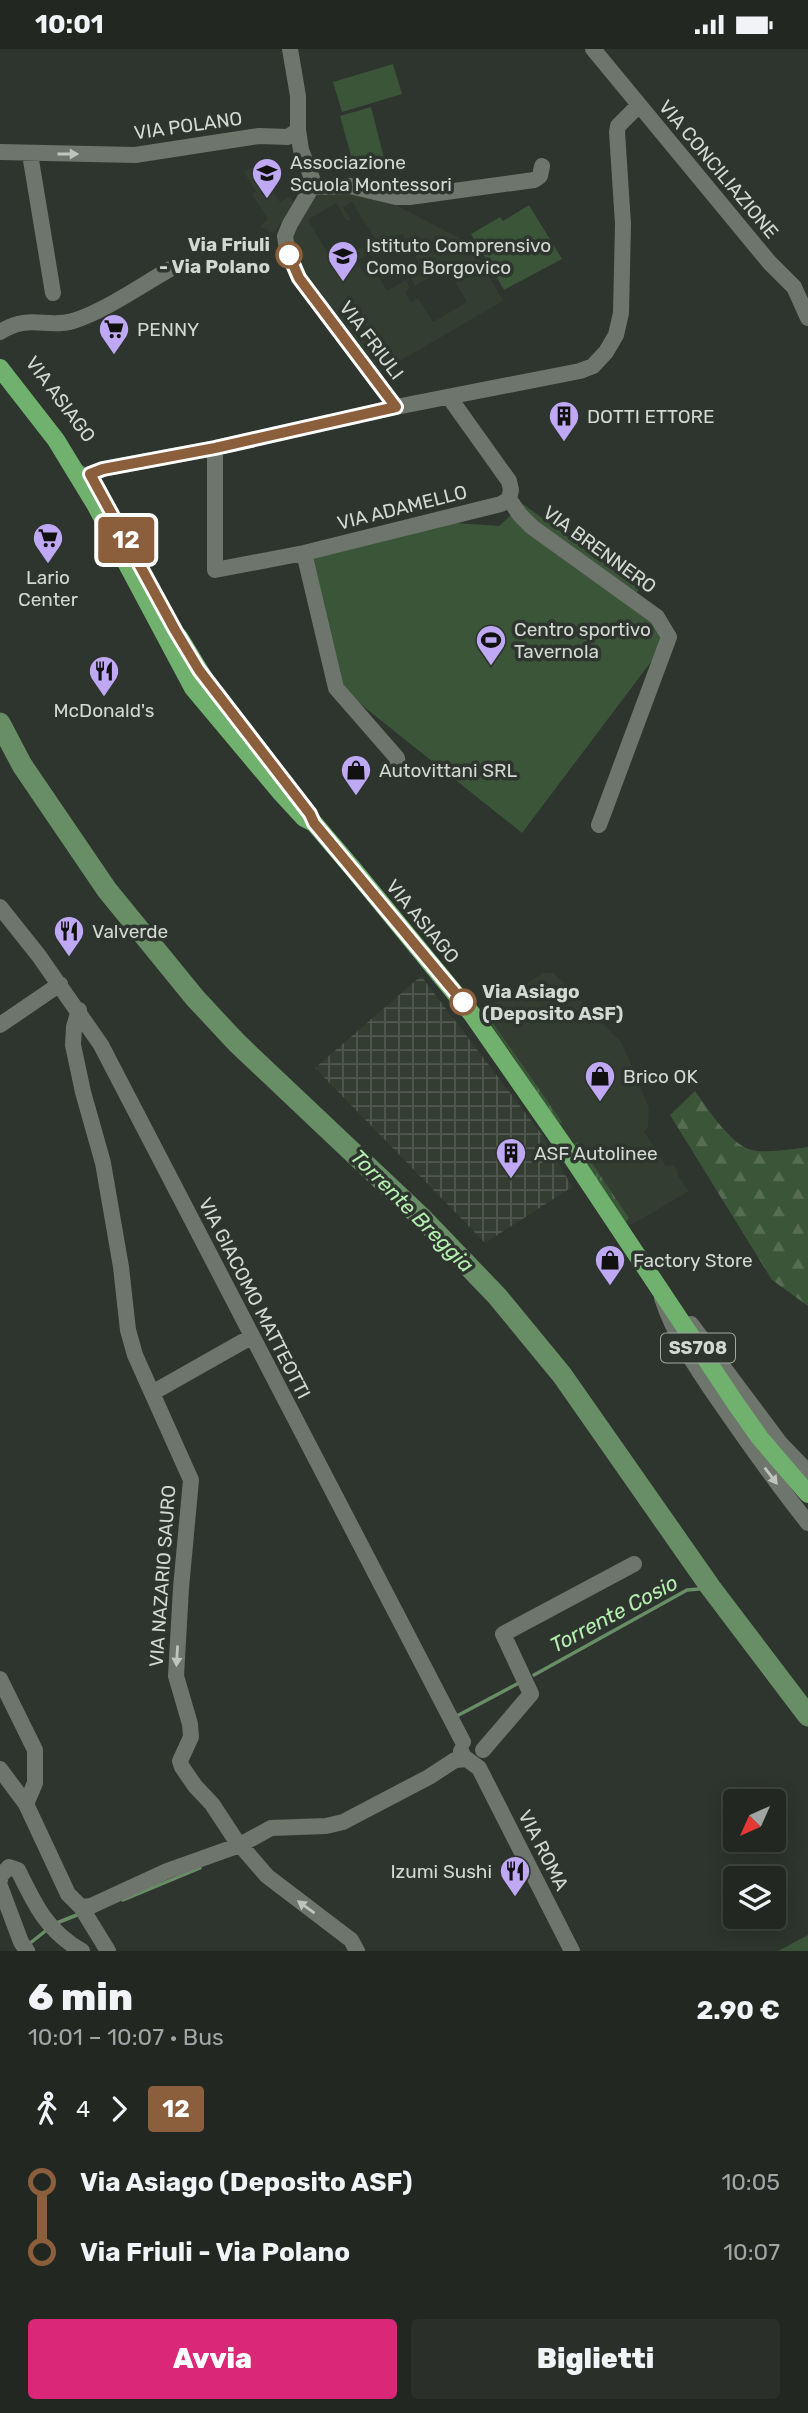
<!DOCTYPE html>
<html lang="it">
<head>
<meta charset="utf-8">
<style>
  body { margin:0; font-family:Rubik,sans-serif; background:#2a2f2a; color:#f1f3f6; height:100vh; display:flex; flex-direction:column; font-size:26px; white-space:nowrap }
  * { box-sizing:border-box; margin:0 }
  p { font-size:23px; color:#a2a5a5 }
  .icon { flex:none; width:38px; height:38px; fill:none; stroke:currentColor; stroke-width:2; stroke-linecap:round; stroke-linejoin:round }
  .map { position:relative; height:1902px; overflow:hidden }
  .panel { display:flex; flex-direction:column; background:#222722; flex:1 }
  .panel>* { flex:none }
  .badge { padding:0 14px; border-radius:5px; font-size:24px; line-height:46px }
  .needle { width:46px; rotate:225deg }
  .fabs { position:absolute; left:723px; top:1740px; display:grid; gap:14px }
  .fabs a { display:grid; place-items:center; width:63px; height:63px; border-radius:7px; background:#222722; box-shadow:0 4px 18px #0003,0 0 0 2px #3f4440; font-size:35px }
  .map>.badge { position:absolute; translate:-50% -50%; box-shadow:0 0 0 4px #fff }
  .legs { display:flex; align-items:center; gap:10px; height:77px; padding:0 28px; font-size:23px }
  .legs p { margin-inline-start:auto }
  .overview { display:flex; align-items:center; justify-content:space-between; height:119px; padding:0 28px }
  h1 { font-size:38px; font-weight:800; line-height:52px }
  .action { display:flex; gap:14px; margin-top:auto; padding:14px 28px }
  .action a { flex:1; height:80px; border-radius:7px; background:#db2777; color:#fff; font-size:28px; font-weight:800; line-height:80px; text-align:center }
  .action a+a { background:#2a2f2a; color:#f1f3f6 }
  ul { padding:0 28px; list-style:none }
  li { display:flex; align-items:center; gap:24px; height:70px; font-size:26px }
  li i { display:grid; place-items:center; width:10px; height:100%; margin:0 9px; background:currentColor }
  li i::after { content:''; width:18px; height:18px; margin:-9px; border:5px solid; border-radius:50%; background:#222722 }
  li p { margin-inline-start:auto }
  li:first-child i { background:linear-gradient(#0000 50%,currentColor 0) }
  li:last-child i { background:linear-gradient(currentColor 50%,#0000 0) }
  .status { display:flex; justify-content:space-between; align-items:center; height:49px; padding:0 35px; background:#222722; direction:ltr }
  .status svg { height:19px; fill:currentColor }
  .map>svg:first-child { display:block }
</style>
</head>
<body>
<div class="status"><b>10:01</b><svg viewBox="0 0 49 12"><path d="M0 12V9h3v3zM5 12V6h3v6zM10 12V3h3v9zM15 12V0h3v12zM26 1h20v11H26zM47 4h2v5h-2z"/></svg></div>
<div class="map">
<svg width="808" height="1902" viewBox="0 0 808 1902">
  <defs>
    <pattern id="industrial-grid" width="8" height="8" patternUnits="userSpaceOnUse" patternTransform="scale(1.75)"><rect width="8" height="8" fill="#333d32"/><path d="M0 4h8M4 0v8" fill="none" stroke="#50584f"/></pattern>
    <pattern id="grass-tufts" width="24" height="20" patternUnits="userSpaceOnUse" patternTransform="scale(1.75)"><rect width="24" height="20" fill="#3a5538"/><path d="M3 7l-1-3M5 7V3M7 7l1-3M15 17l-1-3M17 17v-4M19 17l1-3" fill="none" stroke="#566d54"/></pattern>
    <pattern id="forest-firs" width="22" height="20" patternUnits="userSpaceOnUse" patternTransform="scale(1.75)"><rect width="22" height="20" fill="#3a5538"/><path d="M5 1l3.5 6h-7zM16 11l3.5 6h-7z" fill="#566d54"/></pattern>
  </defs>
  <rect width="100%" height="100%" fill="#2e342e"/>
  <path fill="#333d32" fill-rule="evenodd" d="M 263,115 L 274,134 L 270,137 L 280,153 L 290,147 L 295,155 L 274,184 L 260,178 L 268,170 L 252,145 L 256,142 L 243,122 Z
    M 350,137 L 388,152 L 471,195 L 503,252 L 374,327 L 299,229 L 290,175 L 312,138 ZM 352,153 L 375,190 L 368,195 L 373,203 L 402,185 L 423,220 L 410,228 L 415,237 L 446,218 L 467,253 L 433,273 L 418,249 L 411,253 L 405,243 L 410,239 L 406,231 L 387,242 L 373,218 L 363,223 L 357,212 L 367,206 L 363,198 L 334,215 L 308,171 L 336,154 L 347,172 L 351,171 L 343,158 Z
    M 544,924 L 553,924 L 562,932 L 622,994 L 649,1059 L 648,1078 L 644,1082 L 666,1117 L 673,1116 L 677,1121 L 678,1127 L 689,1142 L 635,1174 L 618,1178 L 479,974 L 496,952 Z"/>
  <path fill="url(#industrial-grid)" d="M 421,927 L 543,1087 L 572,1138 L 485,1194 L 315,1019 Z"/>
  <path fill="url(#grass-tufts)" d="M 493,974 L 562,1073 L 559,1075 L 491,975 Z
    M 578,1093 L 629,1169 L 626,1173 L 573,1095 Z"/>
  <path fill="url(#forest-firs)" d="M 695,1042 C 709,1061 733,1101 758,1102 C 774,1103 792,1100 808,1098 L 808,1257 L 772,1231 L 670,1066 Z"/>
  <path fill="#3a5538" d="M 393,15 L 402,45 L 342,63 L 333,33 Z
    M 371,58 L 385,113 L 355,121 L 340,67 Z
    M 529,156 L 562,210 L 504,241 L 471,185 L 500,168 L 503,172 Z
    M 523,455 L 639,540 L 631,552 L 667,588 L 663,597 L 522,784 L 339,638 L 307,503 L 457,474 L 499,477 Z
    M 808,1886 L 808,1902 L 778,1902 Z"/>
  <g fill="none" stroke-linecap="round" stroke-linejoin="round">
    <path stroke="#688e65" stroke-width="3.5" d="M 534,1626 L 687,1541 L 711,1539
      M 455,1668 L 517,1635
      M 123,1851 L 200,1819
      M 54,1875 L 77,1866
      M 29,1895 L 48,1880"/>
    <path stroke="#688e65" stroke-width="21" d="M 0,674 L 22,716 L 107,841 L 195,949 L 237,994 L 422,1169 L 497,1247 L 562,1326 L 711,1539 L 808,1667"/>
    <path stroke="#6e756d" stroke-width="16" d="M 290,0 L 298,47 L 298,81 L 301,101 L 313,132 L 312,138 L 290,175 L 285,187 L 287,200 L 299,229 L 396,358
      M 593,0 L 769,213 L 794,238 L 808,269
      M 0,103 L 135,106 L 259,87 L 288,88 L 298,81
      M 30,105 L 53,244
      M 312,138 L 350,137 L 396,148 L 410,148 L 534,131 L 540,127 L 542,117
      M 0,283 C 30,264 46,280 73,272 C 105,262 140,237 170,220
      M 449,348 L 509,432 L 511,441 L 509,450 L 520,466 L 532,478 L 657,568 L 669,588 L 599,776
      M 215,399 L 215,521 L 304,504 L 501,455 L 509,450
      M 74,421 L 85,427 L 103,420 L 215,399 L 396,358 L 580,322 L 593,317 L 606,303 L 616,286 L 621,264 L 623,175 L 617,83 L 618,77 L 638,57
      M 304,504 L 336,639 L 397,709 L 399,723
      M 0,858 L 39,907 L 101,996 L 463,1693
      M 79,961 L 74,978 L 73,996 L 83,1043 L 103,1114 L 121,1218 L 128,1281 L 135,1306 L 191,1431 L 181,1539 L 176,1627 L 190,1675 L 191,1688 L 180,1712 L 182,1718 L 195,1737 L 212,1755 L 235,1790 L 267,1827 L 351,1891 L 357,1902
      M 0,976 L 60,935
      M 662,1249 C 674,1286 697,1320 719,1352 C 748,1394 776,1434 808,1474
      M 691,1275 L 780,1394 L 808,1423
      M 152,1344 L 251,1288
      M 0,1630 L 35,1701 L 35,1734 L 26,1755
      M 483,1701 L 531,1645 L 503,1585 L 634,1515
      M 461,1702 L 464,1708 L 479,1719 L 572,1902
      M 0,1720 L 26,1755 L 68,1845 L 81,1858 L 91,1857 L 167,1822 L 240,1796 L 271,1779 L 326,1777 L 343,1773 L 429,1728 L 455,1711 L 467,1710
      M 0,1831 L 1,1826 L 9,1818 L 18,1821 C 35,1856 47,1882 82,1902
      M 0,1837 L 21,1893 L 27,1902
      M 81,1858 L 108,1902"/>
    <path stroke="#71b16e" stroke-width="18" d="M 0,319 L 56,391 L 95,455 L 193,639 L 281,744 L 304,769 L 314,774 L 354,821 L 472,965 L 573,1110 L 736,1355 L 760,1389 L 808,1445
      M 179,588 L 207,634 L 266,710"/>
  </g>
  <defs><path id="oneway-solid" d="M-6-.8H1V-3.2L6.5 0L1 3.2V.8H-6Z" transform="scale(1.75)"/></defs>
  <g fill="#c0c4bf">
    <use href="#oneway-solid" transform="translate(68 105)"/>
    <use href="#oneway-solid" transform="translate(771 1427) rotate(53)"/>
    <use href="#oneway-solid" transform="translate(177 1607) rotate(93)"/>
    <use href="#oneway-solid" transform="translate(306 1858) rotate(-144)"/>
  </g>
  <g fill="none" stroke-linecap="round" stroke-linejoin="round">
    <g stroke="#fff" stroke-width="16">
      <path id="line-1" d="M 289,206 L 299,229 L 396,358 L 215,399 L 103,420 L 90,425 L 175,581 L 199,621 L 310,765 L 314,774 L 463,953"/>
    </g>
    <use href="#line-1" stroke="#8b5e3c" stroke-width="10"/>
  </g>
  <defs>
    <g id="school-pin" transform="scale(1.575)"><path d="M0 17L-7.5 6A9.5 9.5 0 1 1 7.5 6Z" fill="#bfa9f4" stroke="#2e342e"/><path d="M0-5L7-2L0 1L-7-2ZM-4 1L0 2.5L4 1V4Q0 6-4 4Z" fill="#111"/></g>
    <g id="supermarket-pin" transform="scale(1.575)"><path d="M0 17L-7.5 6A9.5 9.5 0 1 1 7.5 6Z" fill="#bfa9f4" stroke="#2e342e"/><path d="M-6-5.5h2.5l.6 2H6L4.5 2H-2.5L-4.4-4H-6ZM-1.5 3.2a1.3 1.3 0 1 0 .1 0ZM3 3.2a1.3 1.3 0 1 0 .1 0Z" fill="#111"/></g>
    <g id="building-pin" transform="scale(1.575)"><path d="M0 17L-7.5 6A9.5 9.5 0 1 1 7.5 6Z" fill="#bfa9f4" stroke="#2e342e"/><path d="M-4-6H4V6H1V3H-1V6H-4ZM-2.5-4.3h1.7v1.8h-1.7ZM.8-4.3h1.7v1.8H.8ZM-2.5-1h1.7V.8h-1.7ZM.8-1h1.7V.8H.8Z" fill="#111"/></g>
    <g id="stadium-pin" transform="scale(1.575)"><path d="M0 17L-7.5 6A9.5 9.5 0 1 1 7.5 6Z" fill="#bfa9f4" stroke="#2e342e"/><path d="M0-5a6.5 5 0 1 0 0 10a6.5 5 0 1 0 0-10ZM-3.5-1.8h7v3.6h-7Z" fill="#111"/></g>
    <g id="restaurant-pin" transform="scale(1.575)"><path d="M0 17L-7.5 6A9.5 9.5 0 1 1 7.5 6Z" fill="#bfa9f4" stroke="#2e342e"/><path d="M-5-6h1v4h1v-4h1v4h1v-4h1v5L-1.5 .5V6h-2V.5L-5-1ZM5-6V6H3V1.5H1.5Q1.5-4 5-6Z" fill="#111"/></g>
    <g id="shop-pin" transform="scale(1.575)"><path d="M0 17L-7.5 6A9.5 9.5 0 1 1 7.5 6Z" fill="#bfa9f4" stroke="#2e342e"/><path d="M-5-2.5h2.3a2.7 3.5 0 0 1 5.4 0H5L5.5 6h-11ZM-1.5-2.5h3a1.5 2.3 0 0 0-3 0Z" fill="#111"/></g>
  </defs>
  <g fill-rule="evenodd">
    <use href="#school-pin" x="267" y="124"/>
    <use href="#school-pin" x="343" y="207"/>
    <use href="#supermarket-pin" x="114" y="280"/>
    <use href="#building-pin" x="564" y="367"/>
    <use href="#supermarket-pin" x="48" y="489"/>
    <use href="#stadium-pin" x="491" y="591"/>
    <use href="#restaurant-pin" x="104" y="622"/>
    <use href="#shop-pin" x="356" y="721"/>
    <use href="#restaurant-pin" x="69" y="882"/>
    <use href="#shop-pin" x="600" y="1027"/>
    <use href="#building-pin" x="511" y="1104"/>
    <use href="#shop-pin" x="610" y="1211"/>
    <use href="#restaurant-pin" x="515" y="1822"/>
  </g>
  <g fill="#fff" stroke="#8b5e3c" stroke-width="3.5">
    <circle cx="289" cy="206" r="12"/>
    <circle cx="463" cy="953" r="12"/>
  </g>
  <g text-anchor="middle" stroke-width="7" stroke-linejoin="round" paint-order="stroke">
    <rect fill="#2e342e" stroke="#a2a7a2" stroke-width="2" x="661" y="1284.5" width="74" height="29" rx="5"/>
    <g font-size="18" font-weight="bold" fill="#d4d8d4">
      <text x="698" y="1305">SS708</text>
    </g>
    <g font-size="19" fill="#d4d8d4" stroke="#2e342e">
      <text transform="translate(188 76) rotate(-8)" y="7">VIA POLANO</text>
      <text transform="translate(719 120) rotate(50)" y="7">VIA CONCILIAZIONE</text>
      <text transform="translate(372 291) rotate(53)" y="7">VIA FRIULI</text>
      <text transform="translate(61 350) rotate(53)" y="7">VIA ASIAGO</text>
      <text transform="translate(402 458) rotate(-14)" y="7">VIA ADAMELLO</text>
      <text transform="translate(600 500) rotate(36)" y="7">VIA BRENNERO</text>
      <text transform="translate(423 872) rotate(50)" y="7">VIA ASIAGO</text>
      <text transform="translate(255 1249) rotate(63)" y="7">VIA GIACOMO MATTEOTTI</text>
      <text transform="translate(162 1527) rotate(-86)" y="7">VIA NAZARIO SAURO</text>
      <text transform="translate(544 1801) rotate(63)" y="7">VIA ROMA</text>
    </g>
    <g font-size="19" fill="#d4d8d4" stroke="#2e342e" text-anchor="start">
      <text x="290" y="120">Associazione<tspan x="290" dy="22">Scuola Montessori</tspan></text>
      <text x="366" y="203">Istituto Comprensivo<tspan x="366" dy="22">Como Borgovico</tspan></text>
      <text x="137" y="287">PENNY</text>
      <text x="587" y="374">DOTTI ETTORE</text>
      <text x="48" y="535" text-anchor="middle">Lario<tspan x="48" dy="22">Center</tspan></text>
      <text x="514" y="587">Centro sportivo<tspan x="514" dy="22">Tavernola</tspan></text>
      <text x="104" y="668" text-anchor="middle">McDonald's</text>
      <text x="379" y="728">Autovittani SRL</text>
      <text x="92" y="889">Valverde</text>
      <text x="623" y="1034">Brico OK</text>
      <text x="534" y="1111">ASF Autolinee</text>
      <text x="633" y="1218">Factory Store</text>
      <text x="492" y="1829" text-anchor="end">Izumi Sushi</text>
    </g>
    <g font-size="19" font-weight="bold" fill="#d4d8d4" stroke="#2e342e" text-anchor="end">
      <text x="270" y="202">Via Friuli<tspan x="270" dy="22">- Via Polano</tspan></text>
      <text x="482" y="949" text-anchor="start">Via Asiago<tspan x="482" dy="22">(Deposito ASF)</tspan></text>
    </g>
    <g font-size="21" font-style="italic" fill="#b5efb0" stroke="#2e342e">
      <text transform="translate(412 1162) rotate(45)" y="7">Torrente Breggia</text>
      <text transform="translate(614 1565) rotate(-28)" y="7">Torrente Cosio</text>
    </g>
  </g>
</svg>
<div class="fabs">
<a><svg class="needle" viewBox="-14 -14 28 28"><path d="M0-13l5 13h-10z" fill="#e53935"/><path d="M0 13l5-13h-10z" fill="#a2a5a5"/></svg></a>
<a><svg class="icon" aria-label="layers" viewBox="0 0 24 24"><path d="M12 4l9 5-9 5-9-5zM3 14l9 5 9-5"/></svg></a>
</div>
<b class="badge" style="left:126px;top:491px;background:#8b5e3c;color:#fff">12</b>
</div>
<section class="panel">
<div class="overview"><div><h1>6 min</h1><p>10:01 – 10:07 · Bus</p></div><b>2.90 €</b></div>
<div class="legs"><svg class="icon" aria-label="walk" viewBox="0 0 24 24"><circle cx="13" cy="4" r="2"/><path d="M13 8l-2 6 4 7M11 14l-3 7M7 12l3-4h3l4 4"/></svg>4<svg class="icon" aria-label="forward" viewBox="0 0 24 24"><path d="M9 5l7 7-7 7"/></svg><b class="badge" style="background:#8b5e3c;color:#fff">12</b></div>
<ul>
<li><i style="color:#8b5e3c"></i><b>Via Asiago (Deposito ASF)</b><p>10:05</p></li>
<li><i style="color:#8b5e3c"></i><b>Via Friuli - Via Polano</b><p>10:07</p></li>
</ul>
<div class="action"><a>Avvia</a><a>Biglietti</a></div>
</section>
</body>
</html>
